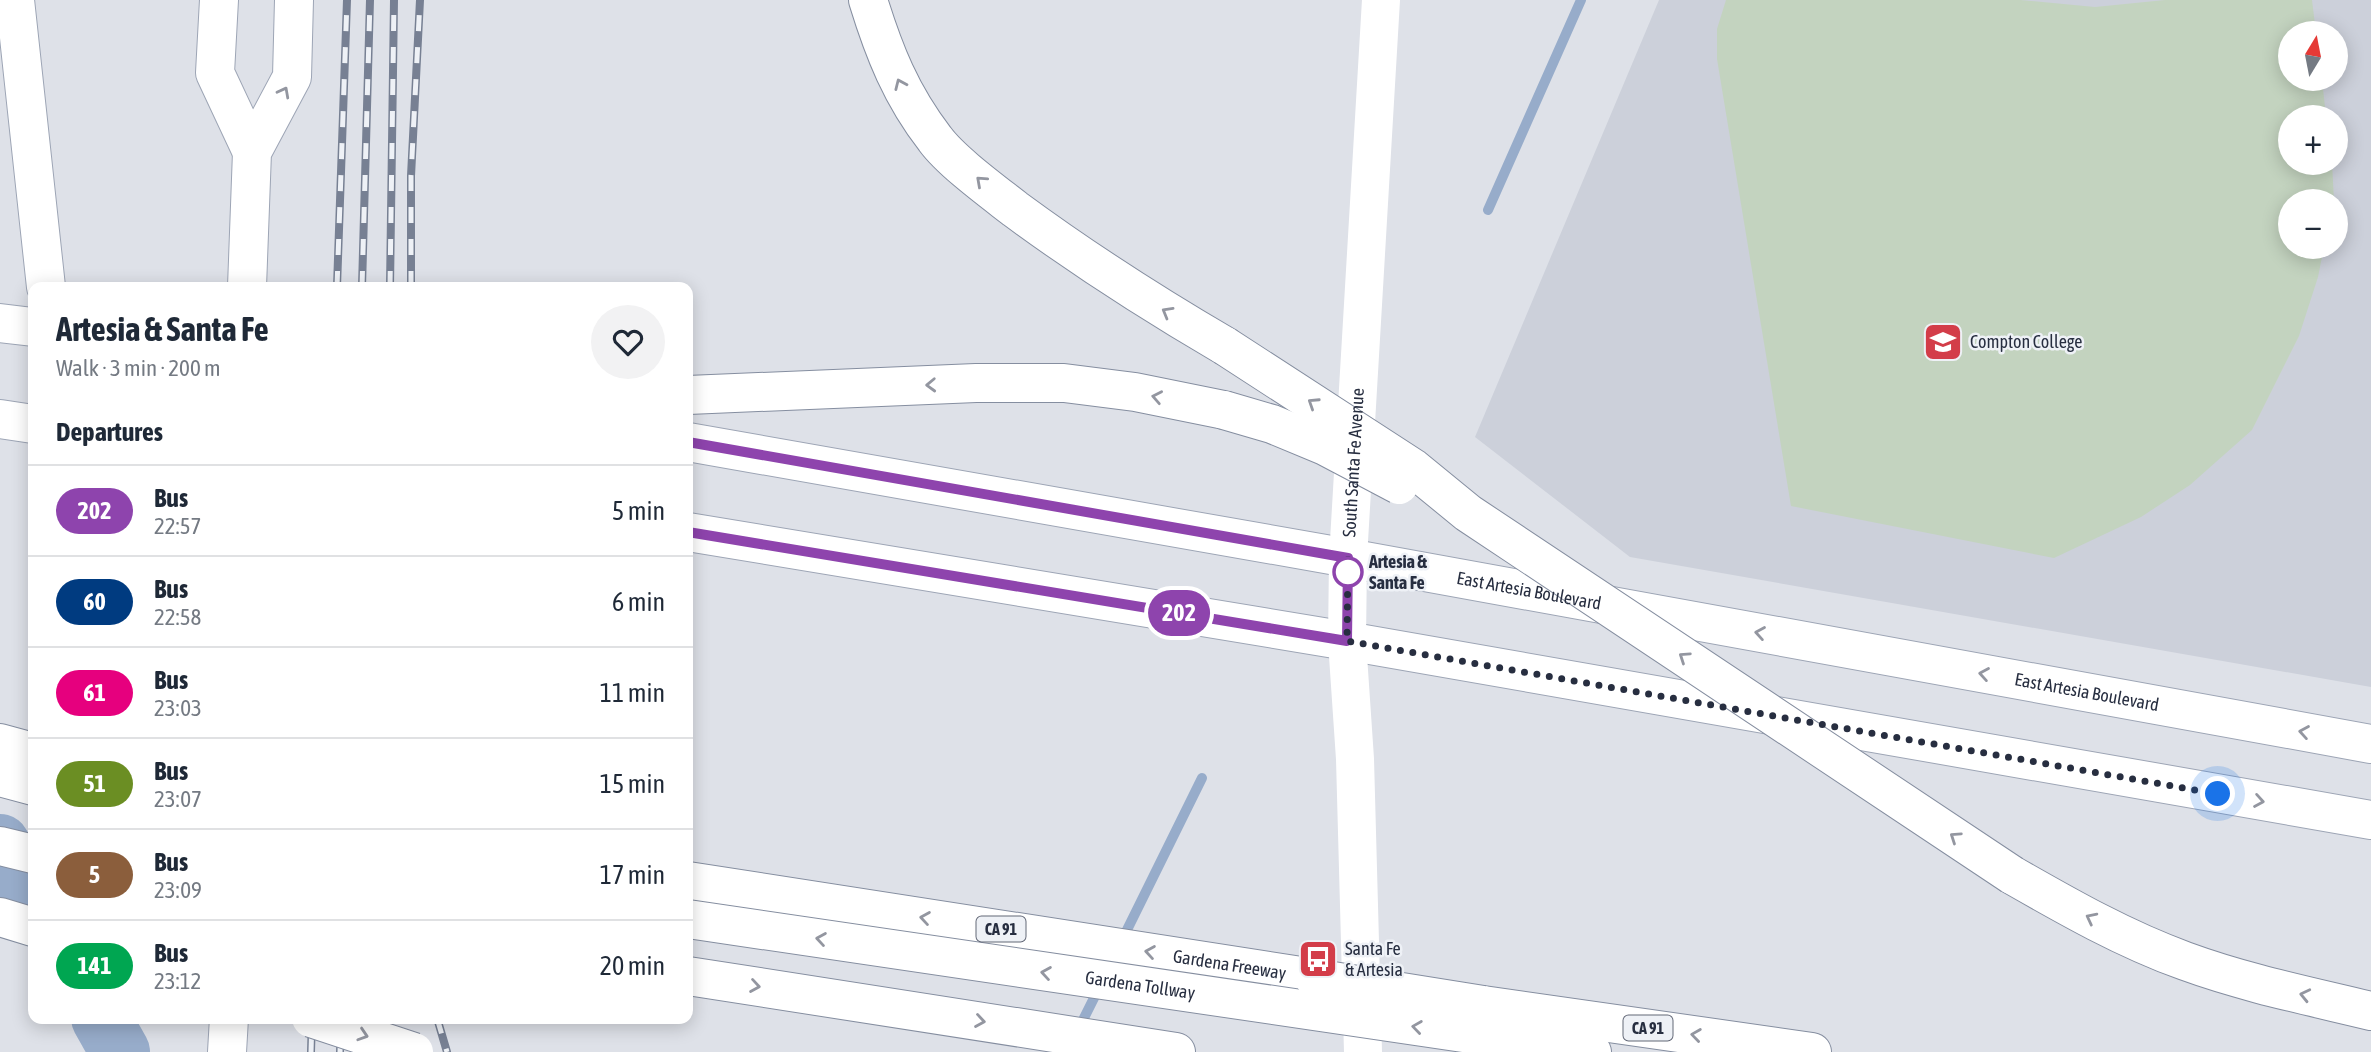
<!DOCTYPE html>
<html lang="en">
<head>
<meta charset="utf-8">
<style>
  body { margin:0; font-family:"Asap Condensed",sans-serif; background:#f2f2f3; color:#1f2937; height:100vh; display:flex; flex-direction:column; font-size:26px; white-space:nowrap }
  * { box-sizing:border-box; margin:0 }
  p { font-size:23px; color:#747a83 }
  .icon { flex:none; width:38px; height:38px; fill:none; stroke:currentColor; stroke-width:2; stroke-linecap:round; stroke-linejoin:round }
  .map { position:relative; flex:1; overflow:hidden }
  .panel { position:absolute; left:28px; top:282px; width:665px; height:742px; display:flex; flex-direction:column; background:#fff; border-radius:14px; box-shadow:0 4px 18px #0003 }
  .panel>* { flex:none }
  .badge { padding:0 14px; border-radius:23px; font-size:24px; line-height:46px }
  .needle { width:46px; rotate:10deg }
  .tools { position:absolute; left:2278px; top:21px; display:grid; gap:14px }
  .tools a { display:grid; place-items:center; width:70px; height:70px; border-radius:50%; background:#fff; box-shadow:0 4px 18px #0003; font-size:35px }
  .you { position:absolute; width:35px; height:35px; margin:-18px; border:5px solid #fff; border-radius:50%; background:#1a73e8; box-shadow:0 0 0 10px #1a73e833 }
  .map>.badge { position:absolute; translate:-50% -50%; box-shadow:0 0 0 4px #fff }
  h2 { padding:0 28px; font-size:26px; line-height:63px }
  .round { display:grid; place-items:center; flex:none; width:74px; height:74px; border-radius:37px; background:#f2f2f3 }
  .headline { display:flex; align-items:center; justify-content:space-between; height:119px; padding:0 28px }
  h1 { font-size:33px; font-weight:700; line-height:52px }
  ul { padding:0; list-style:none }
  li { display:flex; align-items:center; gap:21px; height:91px; padding:0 28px; border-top:2px solid #e0e1e3 }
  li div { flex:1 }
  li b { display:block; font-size:26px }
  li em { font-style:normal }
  li .badge { min-width:77px; font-weight:700; text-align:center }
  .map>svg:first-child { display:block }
</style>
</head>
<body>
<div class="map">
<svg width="2371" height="1052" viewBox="0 0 2371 1052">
  <rect width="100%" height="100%" fill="#dee1e8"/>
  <path fill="#ccd0da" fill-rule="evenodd" d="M 1659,0 L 2371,0 L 2371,687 L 1630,557 L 1475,437 ZM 2291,33 L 2336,33 L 2336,79 L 2291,79 ZM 2291,117 L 2336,117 L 2336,163 L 2291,163 ZM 2291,201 L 2336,201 L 2336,247 L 2291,247 Z"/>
  <path fill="#c3d3bf" d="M 1726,0 L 2020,0 L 2095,7 L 2165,0 L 2312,0 L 2316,33 L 2291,33 L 2291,79 L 2322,79 L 2326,117 L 2291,117 L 2291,163 L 2332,163 L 2334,201 L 2291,201 L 2291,247 L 2324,247 L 2318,277 L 2299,336 L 2252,430 L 2190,485 L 2141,517 L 2054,558 L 1791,506 L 1717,59 L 1717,29 Z"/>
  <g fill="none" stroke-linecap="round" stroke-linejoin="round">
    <path stroke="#97acca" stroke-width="10" d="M 1488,210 L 1581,0
      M 1122,940 L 1202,778
      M 1079,1028 L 1099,988"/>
    <path stroke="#97acca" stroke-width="60" d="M 0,844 L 33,902
      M 101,1018 L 120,1052"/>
    <g stroke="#9da5b5" stroke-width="40">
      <g id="primary">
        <path d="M 15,0 L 46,287"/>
        <path d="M 219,0 L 215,73 L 252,152"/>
        <path d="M 247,287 L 252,152 L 292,77 L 294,0"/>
        <path d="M 0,323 L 33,327"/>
        <path d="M 0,419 L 33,424"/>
        <path id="s2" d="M 688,442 L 1348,558 L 2371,744"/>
        <path d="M 688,532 L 1347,641 L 2371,820"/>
        <path d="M 227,1052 L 229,1018"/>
      </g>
    </g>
    <g stroke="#858ea0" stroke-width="40">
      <g id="motorway">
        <path d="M 868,0 C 884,52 901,95 935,139 C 951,161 992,191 1015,209 C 1083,259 1153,304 1225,346"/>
        <path d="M 688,395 L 976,383 L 1064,383 L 1135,392 L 1224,410"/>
        <path d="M 0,743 L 33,752"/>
        <path d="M 0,777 L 33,786"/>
        <path d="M 0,846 L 33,854"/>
        <path d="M 2012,875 C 2068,907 2124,939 2185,961 C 2245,983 2309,996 2371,1011"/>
        <path id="s3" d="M 688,881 L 1314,978"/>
        <path d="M 0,917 L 33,927"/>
        <path d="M 688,976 L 1176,1052"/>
        <path d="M 1483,1005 L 1812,1052"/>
        <path d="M 1484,1036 L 1592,1052"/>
      </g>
    </g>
    <path stroke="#fff" stroke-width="38" id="s1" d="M 1363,1052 L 1355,759 L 1347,641 L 1348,558 L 1381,0"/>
    <use href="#primary" stroke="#fff" stroke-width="38"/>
    <use href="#motorway" stroke="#fff" stroke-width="38"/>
    <g stroke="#778093" stroke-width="8">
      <path id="rail" d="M 337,287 L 347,0
        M 362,287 L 370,0
        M 390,287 L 394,0
        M 411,287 L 411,176 L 420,0
        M 437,1018 L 447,1052
        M 311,1052 L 312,1018
        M 340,1052 L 341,1018
        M 375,1052 L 375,1018"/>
    </g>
    <use href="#rail" stroke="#eef1f6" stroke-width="5" stroke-dasharray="16" stroke-linecap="butt"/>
    <g stroke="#858ea0" stroke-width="40" stroke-linecap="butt">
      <g id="motorway-bridge">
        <path d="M 1225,346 L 1413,468 L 1468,513 L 2012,875"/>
        <path d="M 1224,410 L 1272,424 L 1325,446 L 1399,485"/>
        <path id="s4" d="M 688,919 L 1484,1036"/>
        <path d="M 1314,978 L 1483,1005"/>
        <path d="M 311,1018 L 414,1052"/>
      </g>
    </g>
    <use href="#motorway-bridge" stroke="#fff" stroke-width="38"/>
  </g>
  <defs><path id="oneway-chevron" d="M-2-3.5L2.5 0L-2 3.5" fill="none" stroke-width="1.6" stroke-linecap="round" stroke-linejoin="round" transform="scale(1.75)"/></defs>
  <g stroke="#9396a0">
    <use href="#oneway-chevron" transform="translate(900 84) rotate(-114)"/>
    <use href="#oneway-chevron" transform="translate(284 92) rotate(-62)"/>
    <use href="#oneway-chevron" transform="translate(981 181) rotate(-138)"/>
    <use href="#oneway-chevron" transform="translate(1167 312) rotate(-150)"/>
    <use href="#oneway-chevron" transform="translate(931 385) rotate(178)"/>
    <use href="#oneway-chevron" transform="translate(1157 397) rotate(-169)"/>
    <use href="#oneway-chevron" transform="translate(1313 403) rotate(-147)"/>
    <use href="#oneway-chevron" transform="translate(1760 633) rotate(-170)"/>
    <use href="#oneway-chevron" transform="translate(1684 657) rotate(-146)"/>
    <use href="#oneway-chevron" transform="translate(1984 674) rotate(-170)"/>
    <use href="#oneway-chevron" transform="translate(2304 732) rotate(-170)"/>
    <use href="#oneway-chevron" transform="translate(2259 801) rotate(10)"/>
    <use href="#oneway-chevron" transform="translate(1955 837) rotate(-146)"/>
    <use href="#oneway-chevron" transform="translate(925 918) rotate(-171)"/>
    <use href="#oneway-chevron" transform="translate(2091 918) rotate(-153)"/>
    <use href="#oneway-chevron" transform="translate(821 939) rotate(-171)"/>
    <use href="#oneway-chevron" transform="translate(1150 952) rotate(-171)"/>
    <use href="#oneway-chevron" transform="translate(1046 973) rotate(-171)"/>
    <use href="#oneway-chevron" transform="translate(755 986) rotate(9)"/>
    <use href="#oneway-chevron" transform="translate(2305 995) rotate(-167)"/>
    <use href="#oneway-chevron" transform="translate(980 1021) rotate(9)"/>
    <use href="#oneway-chevron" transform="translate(1417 1027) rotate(-172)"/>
    <use href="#oneway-chevron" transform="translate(363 1035) rotate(18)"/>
    <use href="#oneway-chevron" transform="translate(1696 1035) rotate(-172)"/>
  </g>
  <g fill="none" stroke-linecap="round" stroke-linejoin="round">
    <g stroke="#fff" stroke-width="16">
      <path id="line" d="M 688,442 L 1348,558 L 1347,641 L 688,532"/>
    </g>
    <use href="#line" stroke="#8e44ad" stroke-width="10"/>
    <path stroke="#272e40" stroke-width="7" stroke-dasharray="0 12.6" d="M 1348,572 L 1348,558 L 1347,641 L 2218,794"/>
  </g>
  <defs>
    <g id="university-square" transform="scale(2.0125)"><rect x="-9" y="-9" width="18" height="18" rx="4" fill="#d33d49" stroke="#eef1f6"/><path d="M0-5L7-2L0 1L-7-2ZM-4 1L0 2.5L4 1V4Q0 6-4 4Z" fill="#fff"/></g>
    <g id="bus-square" transform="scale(2.0125)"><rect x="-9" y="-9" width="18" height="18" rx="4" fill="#d33d49" stroke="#eef1f6"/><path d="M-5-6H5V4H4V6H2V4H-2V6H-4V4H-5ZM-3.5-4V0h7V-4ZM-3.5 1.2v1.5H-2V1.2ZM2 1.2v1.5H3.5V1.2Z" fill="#fff"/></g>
  </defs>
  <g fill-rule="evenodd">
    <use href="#university-square" x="1943" y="342"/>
    <use href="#bus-square" x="1318" y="959"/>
  </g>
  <circle fill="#fff" stroke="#8e44ad" stroke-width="3.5" cx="1348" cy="572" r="14"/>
  <g text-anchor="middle" stroke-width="5" stroke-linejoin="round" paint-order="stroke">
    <g fill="#eef1f6" stroke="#636877" stroke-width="2">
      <rect x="976.5" y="916.5" width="49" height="25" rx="5"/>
      <rect x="1623.5" y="1015.5" width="49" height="25" rx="5"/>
    </g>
    <g font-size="16" font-weight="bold" fill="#272e40">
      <text x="1001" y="935">CA 91</text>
      <text x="1648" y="1034">CA 91</text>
    </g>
    <g font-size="18" fill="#272e40" stroke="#eef1f6" text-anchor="start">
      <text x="1970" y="348">Compton College</text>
      <text x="1345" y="955">Santa Fe<tspan x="1345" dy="21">&amp; Artesia</tspan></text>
    </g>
    <g font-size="18" fill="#272e40" stroke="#eef1f6">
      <text dy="6" stroke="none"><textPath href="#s1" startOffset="590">South Santa Fe Avenue</textPath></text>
      <text dy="6" stroke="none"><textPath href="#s2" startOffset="854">East Artesia Boulevard</textPath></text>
      <text dy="6" stroke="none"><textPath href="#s2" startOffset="1421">East Artesia Boulevard</textPath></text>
      <text dy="6" stroke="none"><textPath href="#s3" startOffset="548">Gardena Freeway</textPath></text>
      <text dy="6" stroke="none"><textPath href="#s4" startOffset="457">Gardena Tollway</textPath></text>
    </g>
    <g font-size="18" font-weight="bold" fill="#272e40" stroke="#eef1f6" text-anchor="start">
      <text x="1369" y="568">Artesia &amp;<tspan x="1369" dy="21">Santa Fe</tspan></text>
    </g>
  </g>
</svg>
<div class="tools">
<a><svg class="needle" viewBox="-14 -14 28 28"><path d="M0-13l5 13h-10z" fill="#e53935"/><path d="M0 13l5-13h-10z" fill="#747a83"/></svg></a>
<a>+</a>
<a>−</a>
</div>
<div class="you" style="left:2218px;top:794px"></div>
<b class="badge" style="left:1179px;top:613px;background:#8e44ad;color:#fff">202</b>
<section class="panel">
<div class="headline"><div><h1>Artesia &amp; Santa Fe</h1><p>Walk · 3 min · 200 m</p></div><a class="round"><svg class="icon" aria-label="heart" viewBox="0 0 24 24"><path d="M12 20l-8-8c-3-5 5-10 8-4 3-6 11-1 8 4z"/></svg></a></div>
<h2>Departures</h2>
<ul>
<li><span class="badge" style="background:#8e44ad;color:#fff">202</span><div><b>Bus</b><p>22:57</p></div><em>5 min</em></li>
<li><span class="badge" style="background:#003b80;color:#fff">60</span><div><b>Bus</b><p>22:58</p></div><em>6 min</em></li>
<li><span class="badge" style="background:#e6007e;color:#fff">61</span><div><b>Bus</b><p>23:03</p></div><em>11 min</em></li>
<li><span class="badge" style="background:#6b8e23;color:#fff">51</span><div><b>Bus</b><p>23:07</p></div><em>15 min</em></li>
<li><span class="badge" style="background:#8b5e3c;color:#fff">5</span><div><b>Bus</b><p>23:09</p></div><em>17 min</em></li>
<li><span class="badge" style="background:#00a651;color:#fff">141</span><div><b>Bus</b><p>23:12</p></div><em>20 min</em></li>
</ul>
</section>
</div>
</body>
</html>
